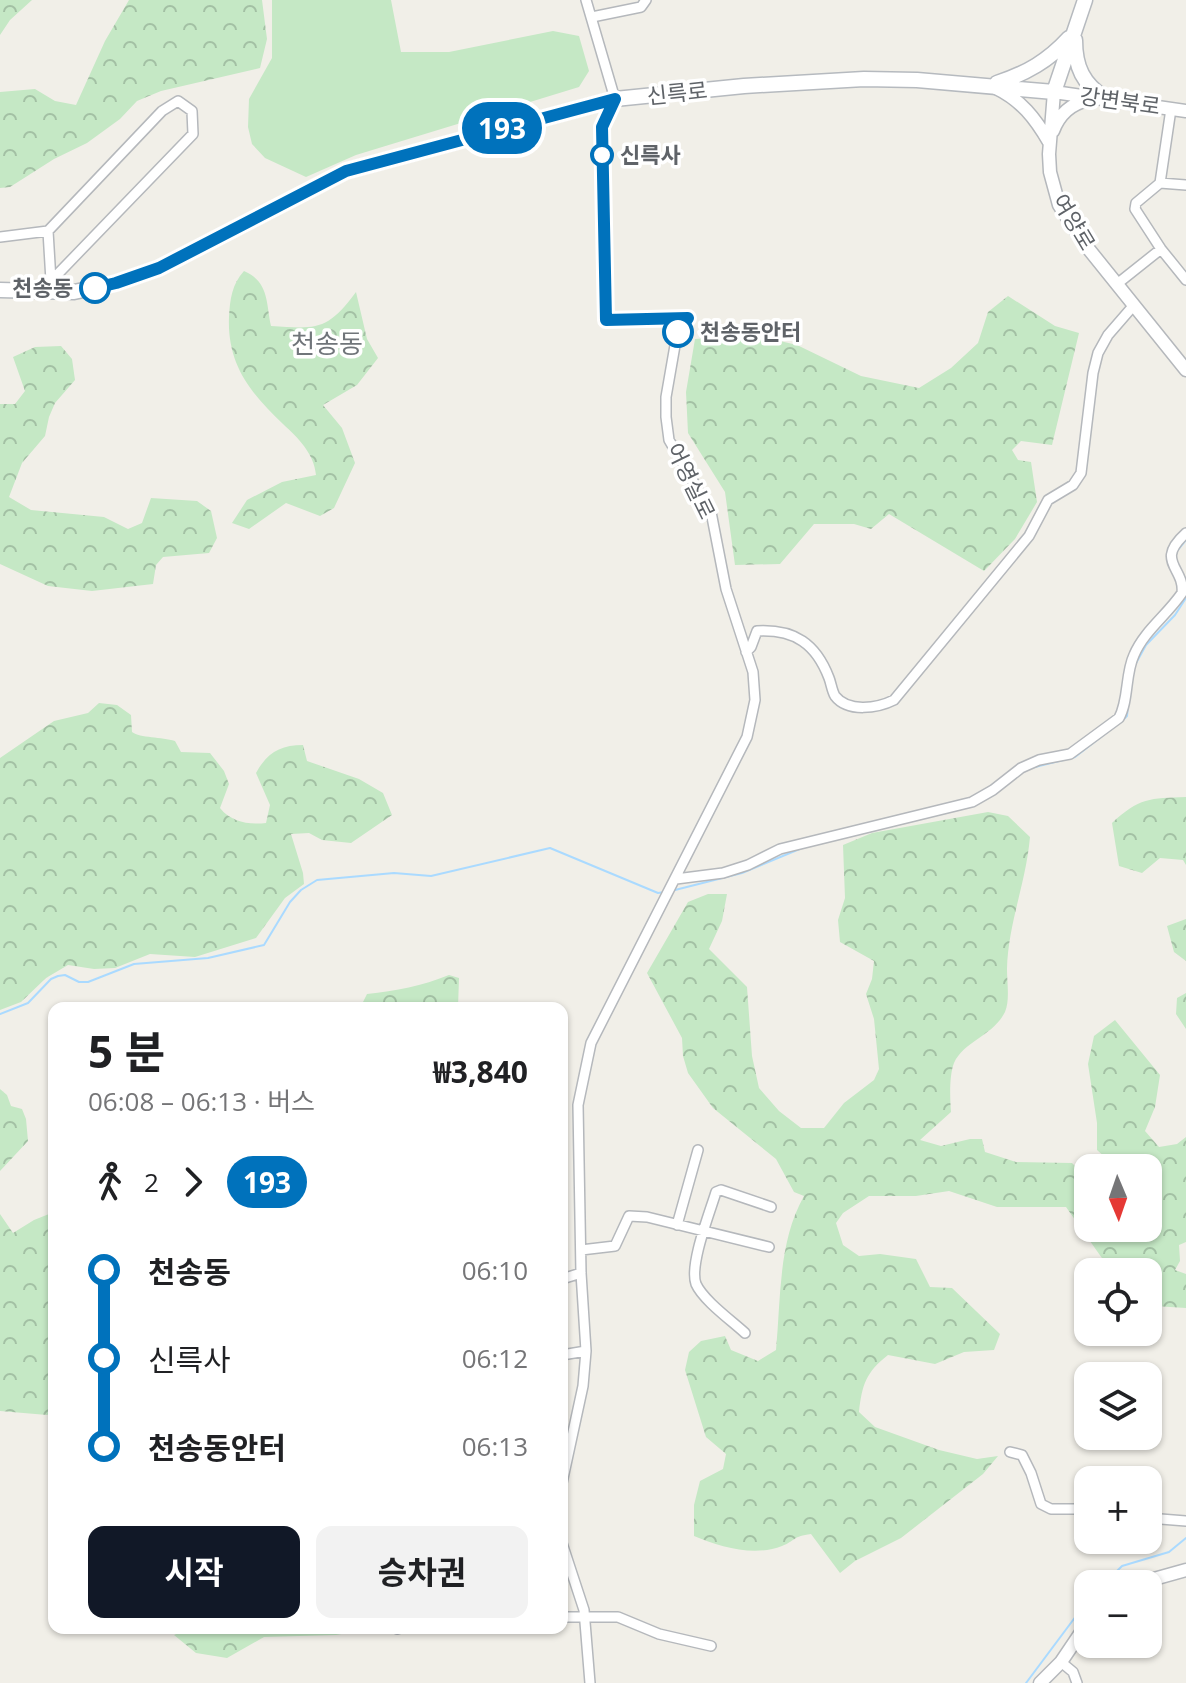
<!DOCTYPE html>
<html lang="ko">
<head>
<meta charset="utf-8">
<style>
  body { margin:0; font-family:"Open Sans","Noto Sans KR",sans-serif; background:#f2f2f2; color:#202124; height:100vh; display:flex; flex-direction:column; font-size:30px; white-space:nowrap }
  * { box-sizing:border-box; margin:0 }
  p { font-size:26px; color:#757577 }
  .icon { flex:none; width:44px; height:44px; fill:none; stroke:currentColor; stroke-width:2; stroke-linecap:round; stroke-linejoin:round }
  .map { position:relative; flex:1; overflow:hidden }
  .details { position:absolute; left:48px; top:1002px; width:520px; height:632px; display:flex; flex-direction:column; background:#fff; border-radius:16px; box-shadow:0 2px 6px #0004 }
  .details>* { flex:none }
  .badge { padding:0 16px; border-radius:26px; font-size:28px; line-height:52px }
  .needle { width:52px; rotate:178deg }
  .controls { position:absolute; left:1074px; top:1154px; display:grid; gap:16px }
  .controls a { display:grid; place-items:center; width:88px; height:88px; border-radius:16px; background:#fff; box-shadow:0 2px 6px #0004; font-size:40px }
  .map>.badge { position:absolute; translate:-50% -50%; box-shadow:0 0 0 4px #fff }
  .legs { display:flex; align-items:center; gap:12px; height:88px; padding:0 40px; font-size:26px }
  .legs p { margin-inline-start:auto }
  .summary { display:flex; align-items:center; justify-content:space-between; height:136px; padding:0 40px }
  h1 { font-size:44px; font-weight:700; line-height:60px }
  .primary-button { display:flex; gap:16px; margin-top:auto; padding:16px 40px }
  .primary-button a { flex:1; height:92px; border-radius:16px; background:#111827; color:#fff; font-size:32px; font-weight:700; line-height:92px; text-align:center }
  .primary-button a+a { background:#f2f2f2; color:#202124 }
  ul { padding:0 40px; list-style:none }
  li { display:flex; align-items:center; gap:28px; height:88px; font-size:30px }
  li i { display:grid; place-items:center; width:12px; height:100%; margin:0 10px; background:currentColor }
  li i::after { content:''; width:20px; height:20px; margin:-10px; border:6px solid; border-radius:50%; background:#fff }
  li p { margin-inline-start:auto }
  li:first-child i { background:linear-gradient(#0000 50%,currentColor 0) }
  li:last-child i { background:linear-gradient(currentColor 50%,#0000 0) }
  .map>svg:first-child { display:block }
</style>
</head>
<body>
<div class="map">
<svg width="1186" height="1683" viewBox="0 0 1186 1683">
  <defs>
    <pattern id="forest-crowns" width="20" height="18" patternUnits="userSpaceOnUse" patternTransform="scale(2)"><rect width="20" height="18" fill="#c5e8c5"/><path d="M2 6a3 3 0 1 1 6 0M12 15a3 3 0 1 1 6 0" fill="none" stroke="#a3c0a4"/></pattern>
  </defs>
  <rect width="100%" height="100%" fill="#f1efe8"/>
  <path fill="url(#forest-crowns)" d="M 0,0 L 32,0 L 10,20 L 0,35 Z
    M 129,0 L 262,0 L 267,39 L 260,68 L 161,91 L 137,101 L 120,119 L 87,143 L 54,159 L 10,187 L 0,188 L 0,92 L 35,89 L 55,101 L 76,105 L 105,41 Z
    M 244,271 C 269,282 266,302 271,326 C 317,329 327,331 356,292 L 367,339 L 378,358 L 357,385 L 323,405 L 342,428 L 355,463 L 334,508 L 320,516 L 286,503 L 249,529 L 232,523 L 247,500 L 282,482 L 316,475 C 314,453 298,438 283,424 C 250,393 227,364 229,317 C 230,299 232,284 244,271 Z
    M 1008,296 L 1055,326 L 1079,333 L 1052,445 L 1021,441 L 1012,450 L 1018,460 L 1031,462 L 1037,502 L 1015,539 L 984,571 L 889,514 L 871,529 L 854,524 L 814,524 L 780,564 L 735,565 L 725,492 L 688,433 L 686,392 L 695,339 L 754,335 L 797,345 L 861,376 L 919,388 L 951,368 L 978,343 L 988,312 Z
    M 61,346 L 72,359 L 75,380 L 55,403 L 49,417 L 45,436 L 22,463 L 9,497 L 31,510 L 104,517 L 128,529 L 142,523 L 151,498 L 197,501 L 211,511 L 217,538 L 209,553 L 163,557 L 156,565 L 153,584 L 92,591 L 48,586 L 0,564 L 0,404 L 15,404 L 25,391 L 13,357 L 35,347 Z
    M 99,703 L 117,705 L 131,715 L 132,732 C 140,738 162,737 175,741 L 181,752 L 210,753 L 224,771 L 229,784 L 220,808 C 231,822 249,825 266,823 L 270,805 L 256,773 C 267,753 280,745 303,745 L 307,761 L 359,779 L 383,793 L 392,815 L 351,843 L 322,840 L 309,833 L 291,834 L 303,873 L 304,884 L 285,898 L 256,938 L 195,957 L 150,954 L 115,968 L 94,969 L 68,965 L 46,978 L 21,1002 L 0,1010 L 0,758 L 54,721 L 88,713 Z
    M 1186,797 L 1186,865 L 1183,860 L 1160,858 L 1142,873 L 1119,866 L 1112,823 C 1139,798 1150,798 1186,797 Z
    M 988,812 L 1008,816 L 1030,837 C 1026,883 1008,924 1007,969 C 1007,982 1010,1001 1005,1012 C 993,1036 964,1041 954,1063 C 949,1076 950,1098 951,1112 L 920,1140 L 941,1146 L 970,1139 L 982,1139 L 985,1152 L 1016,1162 L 1072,1163 L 1088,1179 L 1088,1228 L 1148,1228 L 1148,1168 L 1117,1168 L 1097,1150 L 1097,1123 L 1088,1064 L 1094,1036 L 1115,1020 L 1160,1075 L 1155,1107 L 1145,1131 L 1159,1147 L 1177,1144 L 1186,1137 L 1186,1242 L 1179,1245 L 1180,1261 L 1175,1270 L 1186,1274 L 1186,1308 L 1154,1306 L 1148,1301 L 1148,1272 L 1100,1272 L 1104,1261 L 1066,1207 L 997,1207 L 949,1191 L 916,1196 L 869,1196 L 843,1213 L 836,1223 L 843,1245 L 859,1256 L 880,1254 L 916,1259 L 930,1287 L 952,1288 L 1000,1334 L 994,1350 L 964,1352 L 935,1364 L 888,1355 C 866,1372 862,1385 859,1412 L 875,1427 L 939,1450 L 977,1459 L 998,1456 L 983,1474 L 901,1538 L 855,1561 L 840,1573 L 811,1534 C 793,1536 795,1541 782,1546 C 754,1557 720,1547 694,1536 L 694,1505 L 700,1481 L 723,1469 L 726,1454 L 706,1437 L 685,1370 L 689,1352 L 701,1341 L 725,1336 L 731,1350 L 758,1361 L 776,1350 C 781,1298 778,1242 804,1196 L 794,1192 L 776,1159 L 713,1108 L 688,1073 L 683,1056 L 682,1038 L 647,973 L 688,902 L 708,894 L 727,894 L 722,921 L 709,949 L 747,987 L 752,1056 L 759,1088 L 779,1111 L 801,1128 L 824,1128 L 844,1103 L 874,1080 L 879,1069 L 874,1019 L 866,994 L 872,979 L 874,961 L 840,942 L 838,920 L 845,898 L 843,845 L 872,833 Z
    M 1186,919 L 1186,961 L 1174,952 L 1167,926 Z
    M 449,975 L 459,978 L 458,1008 L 360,1008 L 367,994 C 396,991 422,986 449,975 Z
    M 1186,993 L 1186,1029 L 1176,1014 L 1177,998 Z
    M 0,1089 L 7,1095 L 11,1106 L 22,1109 L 26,1119 L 28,1141 L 0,1171 Z
    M 54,1212 L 54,1412 L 47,1415 L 0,1411 L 0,1214 L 13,1233 L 34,1220 Z
    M 190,1628 L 374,1628 L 336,1635 L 264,1637 L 227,1658 L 196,1653 L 174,1635 Z"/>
  <path fill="#c5e8c5" d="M 272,0 L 391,0 L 401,52 L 449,52 L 553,31 L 579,36 L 589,71 L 579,87 L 356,155 L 306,177 L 265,158 L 252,144 L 248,127 L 249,99 L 272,58 Z"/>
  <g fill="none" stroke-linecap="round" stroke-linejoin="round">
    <path stroke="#aadaff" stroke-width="2" d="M 1178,550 L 1186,540
      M 1181,571 L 1186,580
      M 1135,665 L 1146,645 L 1175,615 L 1186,598
      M 1124,719 L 1127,716 L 1128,706
      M 1031,768 L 1075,757 L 1119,723
      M 675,890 L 742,873 L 802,848
      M 0,1014 L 28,1003 L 51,979 L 58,976 L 65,975 L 79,982 L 88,982 L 134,964 L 208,958 L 264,945 L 290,902 L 301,890 L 317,880 L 394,873 L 431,876 L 550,848 L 658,893 L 665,892
      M 1104,1584 L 1122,1566 L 1169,1552 L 1186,1538
      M 1026,1683 L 1088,1600"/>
    <g stroke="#b5b8bc" stroke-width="12">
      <path id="minor" d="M 592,17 L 641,7 L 646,0
        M 1171,109 L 1160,183 L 1136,203 L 1135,209 L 1161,249 L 1186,280
        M 1160,183 L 1186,185
        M 48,231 L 51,281
        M 0,237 L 48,231 L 162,111 L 178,101 L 192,111 L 193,134 L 51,281
        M 1117,284 L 1161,249
        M 746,652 L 751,647 L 757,631 C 795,629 816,644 829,678 C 831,683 832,691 835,696 C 848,713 878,708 894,700 L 1029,536 L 1048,500 L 1073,485 L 1081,473 L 1093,373 L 1098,353 L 1108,335 L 1134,305
        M 676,879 L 723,873 L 748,865 L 780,849 L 972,802 L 993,790 L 1021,768 L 1039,760 L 1070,754 L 1119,718 C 1129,700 1125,674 1134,655 C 1144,631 1167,615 1182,593 C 1185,567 1154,562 1186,533
        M 677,1225 L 698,1150
        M 581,1250 L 615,1246 L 629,1216 L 647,1217 L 769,1247
        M 562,1279 L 581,1273
        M 745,1333 C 732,1321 703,1300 696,1284 C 689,1265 710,1212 716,1192 L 721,1190 L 771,1207
        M 562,1355 L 586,1351
        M 1010,1452 L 1022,1455 L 1031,1473 L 1041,1504 L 1051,1509 L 1088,1509
        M 562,1483 L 583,1386 L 586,1351 L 581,1273 L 578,1105 L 591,1043 L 747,737 L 755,700 L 753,672 L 726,589 L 711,512 L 669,440 L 666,417 L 666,397 L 677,334 L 688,318 L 606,320 L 602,127 L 615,99 L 586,0
        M 1148,1518 L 1186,1521
        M 562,1543 L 584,1610 L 590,1683
        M 562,1617 L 618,1617 L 659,1634 L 711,1646
        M 397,1629 L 400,1628
        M 1061,1662 L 1073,1672 L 1077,1683"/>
    </g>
    <g stroke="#b5b8bc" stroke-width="15">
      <path id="tertiary" d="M 996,88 C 1021,100 1035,118 1049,142
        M 1186,111 L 1054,92 L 1049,154 L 1050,172 L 1059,205 L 1083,242 L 1186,370
        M 1053,131 C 1059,115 1070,104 1088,100
        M 1136,1584 L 1186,1570
        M 1040,1683 L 1061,1662 L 1088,1622"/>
    </g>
    <g stroke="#b6babf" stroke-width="17">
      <path id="secondary" d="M 1075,40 C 1075,67 1083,84 1106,99
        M 997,83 C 1027,73 1048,61 1069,38
        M 0,290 L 74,292 L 116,283 L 159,268 L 346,171 L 615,99 L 744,86 L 864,79 L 917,80 L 1054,92 L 1085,0"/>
    </g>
    <use href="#minor" stroke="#fff" stroke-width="9"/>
    <use href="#tertiary" stroke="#fff" stroke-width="12"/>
    <use href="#secondary" stroke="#fff" stroke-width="14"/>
  </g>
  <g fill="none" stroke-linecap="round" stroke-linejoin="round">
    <g stroke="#fff" stroke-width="18">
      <path id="line-1" d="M 95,288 L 116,283 L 159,268 L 346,171 L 615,99 L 602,127 L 606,320 L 688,318 L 678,332"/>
    </g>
    <use href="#line-1" stroke="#0072bc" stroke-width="12"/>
  </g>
  <g fill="#fff" stroke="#0072bc" stroke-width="4">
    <circle cx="602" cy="155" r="10"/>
    <circle cx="95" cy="288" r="14"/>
    <circle cx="678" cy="332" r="14"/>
  </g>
  <g text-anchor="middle" stroke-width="7" stroke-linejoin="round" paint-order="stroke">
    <g font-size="22" fill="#5f6368" stroke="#fff">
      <text transform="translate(677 93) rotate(-6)" y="8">신륵로</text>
      <text transform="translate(1120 101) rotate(8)" y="8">강변북로</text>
      <text transform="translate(1074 222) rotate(59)" y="8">여양로</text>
      <text transform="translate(691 481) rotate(64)" y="8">어영실로</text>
    </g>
    <g font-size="22" font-weight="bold" fill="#5f6368" stroke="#fff" text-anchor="start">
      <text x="620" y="163">신륵사</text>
      <text x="73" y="296" text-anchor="end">천송동</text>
      <text x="700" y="340">천송동안터</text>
    </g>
    <g font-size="26" fill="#70757a" stroke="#fff">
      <text x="327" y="353">천송동</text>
    </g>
  </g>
</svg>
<div class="controls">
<a><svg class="needle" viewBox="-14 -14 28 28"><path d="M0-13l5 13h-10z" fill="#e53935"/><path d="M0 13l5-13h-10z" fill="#757577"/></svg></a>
<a><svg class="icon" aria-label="locate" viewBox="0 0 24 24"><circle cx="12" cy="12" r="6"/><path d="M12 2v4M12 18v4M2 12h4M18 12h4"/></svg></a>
<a><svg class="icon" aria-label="layers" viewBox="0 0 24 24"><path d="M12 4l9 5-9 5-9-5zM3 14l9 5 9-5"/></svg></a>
<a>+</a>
<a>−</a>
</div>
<b class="badge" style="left:502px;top:128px;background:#0072bc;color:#fff">193</b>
<section class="details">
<div class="summary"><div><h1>5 분</h1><p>06:08 – 06:13 · 버스</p></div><b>₩3,840</b></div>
<div class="legs"><svg class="icon" aria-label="walk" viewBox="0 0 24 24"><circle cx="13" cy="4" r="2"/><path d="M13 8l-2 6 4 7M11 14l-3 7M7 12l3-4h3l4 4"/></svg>2<svg class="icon" aria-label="forward" viewBox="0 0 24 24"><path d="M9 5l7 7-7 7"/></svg><b class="badge" style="background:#0072bc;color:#fff">193</b></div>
<ul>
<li><i style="color:#0072bc"></i><b>천송동</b><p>06:10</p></li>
<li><i style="color:#0072bc"></i><span>신륵사</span><p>06:12</p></li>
<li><i style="color:#0072bc"></i><b>천송동안터</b><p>06:13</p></li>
</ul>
<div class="primary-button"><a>시작</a><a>승차권</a></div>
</section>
</div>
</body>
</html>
